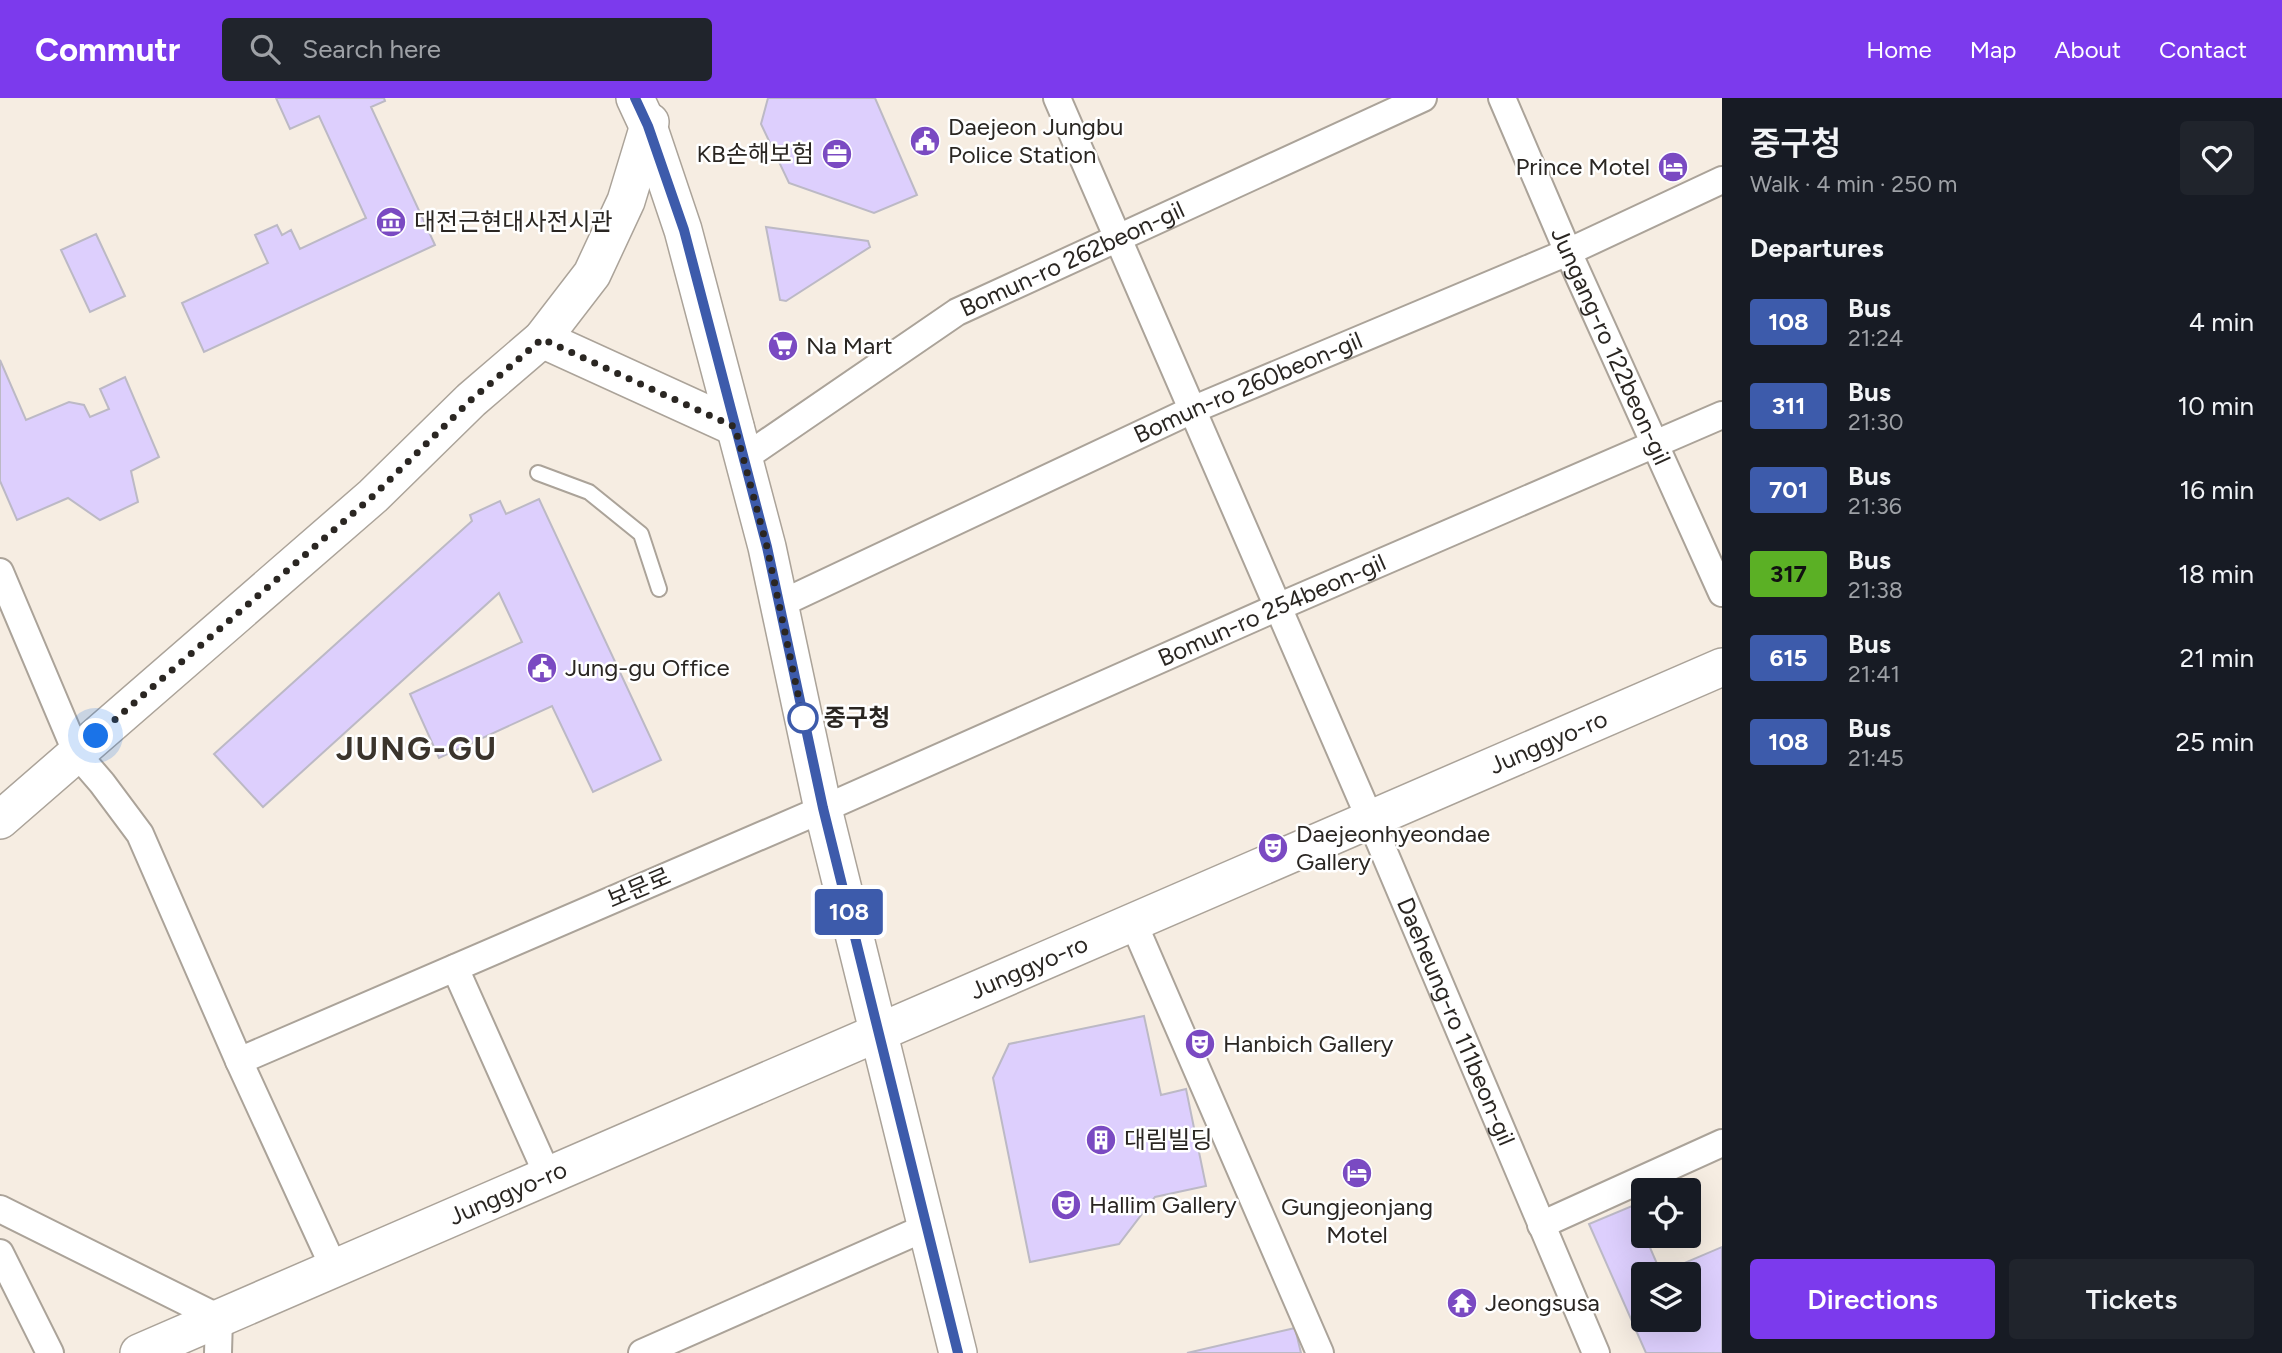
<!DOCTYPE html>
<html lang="en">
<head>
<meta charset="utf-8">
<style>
  body { margin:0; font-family:Figtree,"Noto Sans KR",sans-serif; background:#20242c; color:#f1f3f6; height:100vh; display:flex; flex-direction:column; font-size:26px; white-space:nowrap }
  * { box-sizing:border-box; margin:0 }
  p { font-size:23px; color:#9ea1a6 }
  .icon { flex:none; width:38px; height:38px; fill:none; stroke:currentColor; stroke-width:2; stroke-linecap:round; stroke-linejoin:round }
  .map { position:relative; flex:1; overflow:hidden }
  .drawer { display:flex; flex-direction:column; background:#171b24; width:560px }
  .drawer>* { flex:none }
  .badge { padding:0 14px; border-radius:5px; font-size:24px; line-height:46px }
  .buttons { position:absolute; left:1631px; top:1080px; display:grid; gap:14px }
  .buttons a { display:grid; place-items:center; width:70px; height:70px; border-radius:7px; background:#171b24; box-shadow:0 7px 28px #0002; font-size:35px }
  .you { position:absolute; width:35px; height:35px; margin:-18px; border:5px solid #fff; border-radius:50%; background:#1a73e8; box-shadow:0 0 0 10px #1a73e833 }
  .map>.badge { position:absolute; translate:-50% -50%; box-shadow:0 0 0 4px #fff }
  h2 { padding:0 28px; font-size:26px; line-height:63px }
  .round { display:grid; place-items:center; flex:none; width:74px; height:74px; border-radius:7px; background:#20242c }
  .headline { display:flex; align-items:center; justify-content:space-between; height:119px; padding:0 28px }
  h1 { font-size:33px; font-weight:600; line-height:52px }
  .cta { display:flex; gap:14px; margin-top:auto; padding:14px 28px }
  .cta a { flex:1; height:80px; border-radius:7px; background:#7c3aed; color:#fff; font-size:28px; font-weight:600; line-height:80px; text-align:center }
  .cta a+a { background:#20242c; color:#f1f3f6 }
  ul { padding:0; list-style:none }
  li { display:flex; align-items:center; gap:21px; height:84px; padding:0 28px }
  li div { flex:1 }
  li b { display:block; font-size:26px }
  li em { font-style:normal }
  li .badge { min-width:77px; font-weight:700; text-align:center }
  header { display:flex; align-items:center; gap:42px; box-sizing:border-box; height:98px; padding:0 35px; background:#7c3aed; color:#fff }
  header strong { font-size:33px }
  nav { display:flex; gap:38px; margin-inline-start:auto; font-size:24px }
  .search { width:490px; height:63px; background:#20242c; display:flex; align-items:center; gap:18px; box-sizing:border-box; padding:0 24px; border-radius:7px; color:#9ea1a6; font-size:26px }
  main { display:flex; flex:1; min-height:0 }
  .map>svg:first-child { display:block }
</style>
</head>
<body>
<header>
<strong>Commutr</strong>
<div class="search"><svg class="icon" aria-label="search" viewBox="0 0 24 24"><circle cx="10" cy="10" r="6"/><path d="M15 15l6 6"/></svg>Search here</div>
<nav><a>Home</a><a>Map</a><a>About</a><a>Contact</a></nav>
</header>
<main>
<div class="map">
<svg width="1722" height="1255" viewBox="0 0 1722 1255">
  <rect width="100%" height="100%" fill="#f6ede2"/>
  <path fill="#ddcffd" stroke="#bcb9c5" stroke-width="2" fill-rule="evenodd" d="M 276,0 L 384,0 L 385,3 L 371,9 L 435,147 L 204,254 L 182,205 L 268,165 L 255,137 L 277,127 L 282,137 L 291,132 L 300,151 L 366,120 L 319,18 L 290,31 Z
    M 768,0 L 875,0 L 917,97 L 874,115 L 789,85 L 761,26 Z
    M 766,129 L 868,143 L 870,149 L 786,203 L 780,202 Z
    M 96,136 L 125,198 L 90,214 L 61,152 Z
    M 0,262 L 26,322 L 69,304 L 84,307 L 90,319 L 109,311 L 100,291 L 125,279 L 159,359 L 131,373 L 138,404 L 100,422 L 68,400 L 17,422 L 0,383 Z
    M 539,401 L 661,662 L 593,694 L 552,608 L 439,660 L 410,596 L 522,544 L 499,495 L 263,709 L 214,656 L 472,423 L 470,417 L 500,403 L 506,416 Z
    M 1144,918 L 1161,997 L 1186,991 L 1206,1088 L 1155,1099 L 1119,1146 L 1030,1164 L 993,980 L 1009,946 Z
    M 1632,1108 L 1661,1175 L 1722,1149 L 1722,1255 L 1646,1255 L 1589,1126 ZM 1643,1176 L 1689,1176 L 1689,1222 L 1643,1222 Z
    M 1295,1230 L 1301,1255 L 1187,1255 Z"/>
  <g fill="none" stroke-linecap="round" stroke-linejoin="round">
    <g stroke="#aba399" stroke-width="18">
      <path id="lane" d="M 538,375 L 589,394 L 641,436 L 659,491"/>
    </g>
    <g stroke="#aba399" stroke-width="30">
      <g id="street">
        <path id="s1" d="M 1057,0 L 1370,721 L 1596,1255"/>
        <path id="s2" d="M 1502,0 L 1568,154 L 1722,495"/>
        <path id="s3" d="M 744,360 L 957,214 L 1423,0"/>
        <path d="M 0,474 L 77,656 L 102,685 L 140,736 L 239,963 L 334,1170"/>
        <path id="s4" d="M 778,507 L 1192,312 L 1568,154 L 1722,82"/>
        <path d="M 1133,824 L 1320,1255"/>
        <path d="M 455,870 L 548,1078"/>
        <path id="s5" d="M 239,963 L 823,711 L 1278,509 L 1722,317"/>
        <path d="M 0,1111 L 219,1220 L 218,1255"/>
        <path d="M 1541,1127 L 1722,1045"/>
        <path d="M 0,1155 L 50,1255"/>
        <path d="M 642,1255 L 927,1129"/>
      </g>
    </g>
    <g stroke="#aba399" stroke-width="40">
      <g id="secondary">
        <path d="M 635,0 L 648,28 L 683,132 L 767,449 L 823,711 L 958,1255"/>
        <path d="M 542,241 L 735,329"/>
        <path d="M 0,722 L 373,398 L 471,302 L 542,241 L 592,176 L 626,103 L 650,24"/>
        <path id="s6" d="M 139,1255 L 1722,569"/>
      </g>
    </g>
    <use href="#lane" stroke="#fff" stroke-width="14"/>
    <use href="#street" stroke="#fff" stroke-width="26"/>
    <use href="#secondary" stroke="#fff" stroke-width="37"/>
  </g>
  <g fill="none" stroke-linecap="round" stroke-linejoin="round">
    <g stroke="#fff" stroke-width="16">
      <path id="line" d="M 635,0 L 648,28 L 684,132 L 767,449 L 823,710 L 958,1255"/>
    </g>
    <use href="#line" stroke="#3d5bab" stroke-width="10"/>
    <path stroke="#2a2622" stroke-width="7" stroke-dasharray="0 12.6" d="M 96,638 L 373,398 L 471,302 L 542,241 L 735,329 L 767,449 L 803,620"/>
  </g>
  <defs>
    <g id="civic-disc" transform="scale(1.575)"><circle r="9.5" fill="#7a4ac2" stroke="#fff"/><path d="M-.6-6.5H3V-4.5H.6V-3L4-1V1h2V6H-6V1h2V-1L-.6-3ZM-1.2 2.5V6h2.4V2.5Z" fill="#fff"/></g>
    <g id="office-disc" transform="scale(1.575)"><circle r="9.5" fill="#7a4ac2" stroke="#fff"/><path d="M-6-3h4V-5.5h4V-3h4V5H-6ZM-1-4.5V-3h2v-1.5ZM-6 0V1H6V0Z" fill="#fff"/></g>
    <g id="hotel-disc" transform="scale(1.575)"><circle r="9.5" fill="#7a4ac2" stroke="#fff"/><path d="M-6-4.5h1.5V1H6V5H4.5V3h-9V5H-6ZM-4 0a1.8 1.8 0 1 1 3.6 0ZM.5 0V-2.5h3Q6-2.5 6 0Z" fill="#fff"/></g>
    <g id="museum-disc" transform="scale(1.575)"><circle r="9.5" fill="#7a4ac2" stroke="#fff"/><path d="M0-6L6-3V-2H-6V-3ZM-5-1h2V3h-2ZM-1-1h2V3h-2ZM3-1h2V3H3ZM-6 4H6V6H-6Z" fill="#fff"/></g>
    <g id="supermarket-disc" transform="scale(1.575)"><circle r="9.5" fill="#7a4ac2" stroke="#fff"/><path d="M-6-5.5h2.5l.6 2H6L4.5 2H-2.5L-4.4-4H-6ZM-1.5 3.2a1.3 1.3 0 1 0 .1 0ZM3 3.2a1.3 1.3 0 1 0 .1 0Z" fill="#fff"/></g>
    <g id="theatre-disc" transform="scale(1.575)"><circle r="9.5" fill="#7a4ac2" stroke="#fff"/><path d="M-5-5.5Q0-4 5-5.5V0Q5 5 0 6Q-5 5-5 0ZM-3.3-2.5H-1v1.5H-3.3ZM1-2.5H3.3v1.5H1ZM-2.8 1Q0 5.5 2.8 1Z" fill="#fff"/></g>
    <g id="building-disc" transform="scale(1.575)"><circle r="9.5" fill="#7a4ac2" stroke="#fff"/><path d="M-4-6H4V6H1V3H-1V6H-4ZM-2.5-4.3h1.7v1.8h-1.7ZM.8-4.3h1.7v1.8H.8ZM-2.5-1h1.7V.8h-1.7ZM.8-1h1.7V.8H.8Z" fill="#fff"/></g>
    <g id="temple-disc" transform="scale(1.575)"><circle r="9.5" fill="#7a4ac2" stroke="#fff"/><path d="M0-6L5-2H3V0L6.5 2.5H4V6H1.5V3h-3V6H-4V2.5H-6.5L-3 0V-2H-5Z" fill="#fff"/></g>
  </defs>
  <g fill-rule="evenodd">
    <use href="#civic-disc" x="925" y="43"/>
    <use href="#office-disc" x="837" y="56"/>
    <use href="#hotel-disc" x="1673" y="69"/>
    <use href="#museum-disc" x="391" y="124"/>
    <use href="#supermarket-disc" x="783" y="248"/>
    <use href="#civic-disc" x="542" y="570"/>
    <use href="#theatre-disc" x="1273" y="750"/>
    <use href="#theatre-disc" x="1200" y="946"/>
    <use href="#building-disc" x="1101" y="1042"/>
    <use href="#hotel-disc" x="1357" y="1075"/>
    <use href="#theatre-disc" x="1066" y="1107"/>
    <use href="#temple-disc" x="1462" y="1205"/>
  </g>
  <circle fill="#fff" stroke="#3d5bab" stroke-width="3.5" cx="803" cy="620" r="14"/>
  <g text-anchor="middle" stroke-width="5" stroke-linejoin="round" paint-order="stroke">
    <g font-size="24" fill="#2a2622" stroke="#fff" text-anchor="start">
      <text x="948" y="37">Daejeon Jungbu<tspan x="948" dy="28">Police Station</tspan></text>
      <text x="814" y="64" text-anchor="end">KB손해보험</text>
      <text x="1650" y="77" text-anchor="end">Prince Motel</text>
      <text x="414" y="132">대전근현대사전시관</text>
      <text x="806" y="256">Na Mart</text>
      <text x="565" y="578">Jung-gu Office</text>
      <text x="1296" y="744">Daejeonhyeondae<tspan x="1296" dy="28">Gallery</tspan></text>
      <text x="1223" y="954">Hanbich Gallery</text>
      <text x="1124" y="1050">대림빌딩</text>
      <text x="1089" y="1115">Hallim Gallery</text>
      <text x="1357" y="1117" text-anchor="middle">Gungjeonjang<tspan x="1357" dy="28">Motel</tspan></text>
      <text x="1485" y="1213">Jeongsusa</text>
    </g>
    <g font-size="24" fill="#2a2622" stroke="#fff">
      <text dy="8" stroke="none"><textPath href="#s3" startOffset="385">Bomun-ro 262beon-gil</textPath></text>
      <text dy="8" stroke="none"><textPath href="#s2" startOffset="271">Jungang-ro 122beon-gil</textPath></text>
      <text dy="8" stroke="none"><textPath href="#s4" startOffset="518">Bomun-ro 260beon-gil</textPath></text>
      <text dy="8" stroke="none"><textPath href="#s5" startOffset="1127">Bomun-ro 254beon-gil</textPath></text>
      <text dy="8" stroke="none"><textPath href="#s6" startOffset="1536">Junggyo-ro</textPath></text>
      <text transform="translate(639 790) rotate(-23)" y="8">보문로</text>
      <text dy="8" stroke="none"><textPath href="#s6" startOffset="970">Junggyo-ro</textPath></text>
      <text dy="8" stroke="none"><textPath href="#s1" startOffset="1006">Daeheung-ro 111beon-gil</textPath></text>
      <text dy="8" stroke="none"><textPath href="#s6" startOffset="402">Junggyo-ro</textPath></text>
    </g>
    <g font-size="24" font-weight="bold" fill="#2a2622" stroke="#fff" text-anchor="start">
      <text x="824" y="628">중구청</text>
    </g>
    <g font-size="32" font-weight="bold" letter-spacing="2" fill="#3b342c" stroke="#fff">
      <text x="417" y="662">JUNG-GU</text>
    </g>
  </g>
</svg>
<div class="buttons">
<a><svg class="icon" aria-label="locate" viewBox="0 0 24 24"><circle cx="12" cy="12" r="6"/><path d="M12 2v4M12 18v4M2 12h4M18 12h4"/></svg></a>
<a><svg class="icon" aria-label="layers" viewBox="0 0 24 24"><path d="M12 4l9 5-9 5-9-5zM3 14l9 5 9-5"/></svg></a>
</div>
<div class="you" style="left:96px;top:638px"></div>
<b class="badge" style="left:849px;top:814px;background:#3d5bab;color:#fff">108</b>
</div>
<section class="drawer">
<div class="headline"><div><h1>중구청</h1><p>Walk · 4 min · 250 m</p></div><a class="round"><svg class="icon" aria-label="heart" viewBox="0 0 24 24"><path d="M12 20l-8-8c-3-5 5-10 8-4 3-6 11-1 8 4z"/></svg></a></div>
<h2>Departures</h2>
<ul>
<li><span class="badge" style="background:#3d5bab;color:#fff">108</span><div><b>Bus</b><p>21:24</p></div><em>4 min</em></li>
<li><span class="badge" style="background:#3d5bab;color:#fff">311</span><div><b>Bus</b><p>21:30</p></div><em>10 min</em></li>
<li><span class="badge" style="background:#3d5bab;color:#fff">701</span><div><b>Bus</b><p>21:36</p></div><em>16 min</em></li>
<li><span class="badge" style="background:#5bb025;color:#111">317</span><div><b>Bus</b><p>21:38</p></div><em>18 min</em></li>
<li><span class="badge" style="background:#3d5bab;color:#fff">615</span><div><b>Bus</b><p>21:41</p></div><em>21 min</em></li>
<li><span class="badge" style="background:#3d5bab;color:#fff">108</span><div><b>Bus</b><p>21:45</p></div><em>25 min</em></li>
</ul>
<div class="cta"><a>Directions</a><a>Tickets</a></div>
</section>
</main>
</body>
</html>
